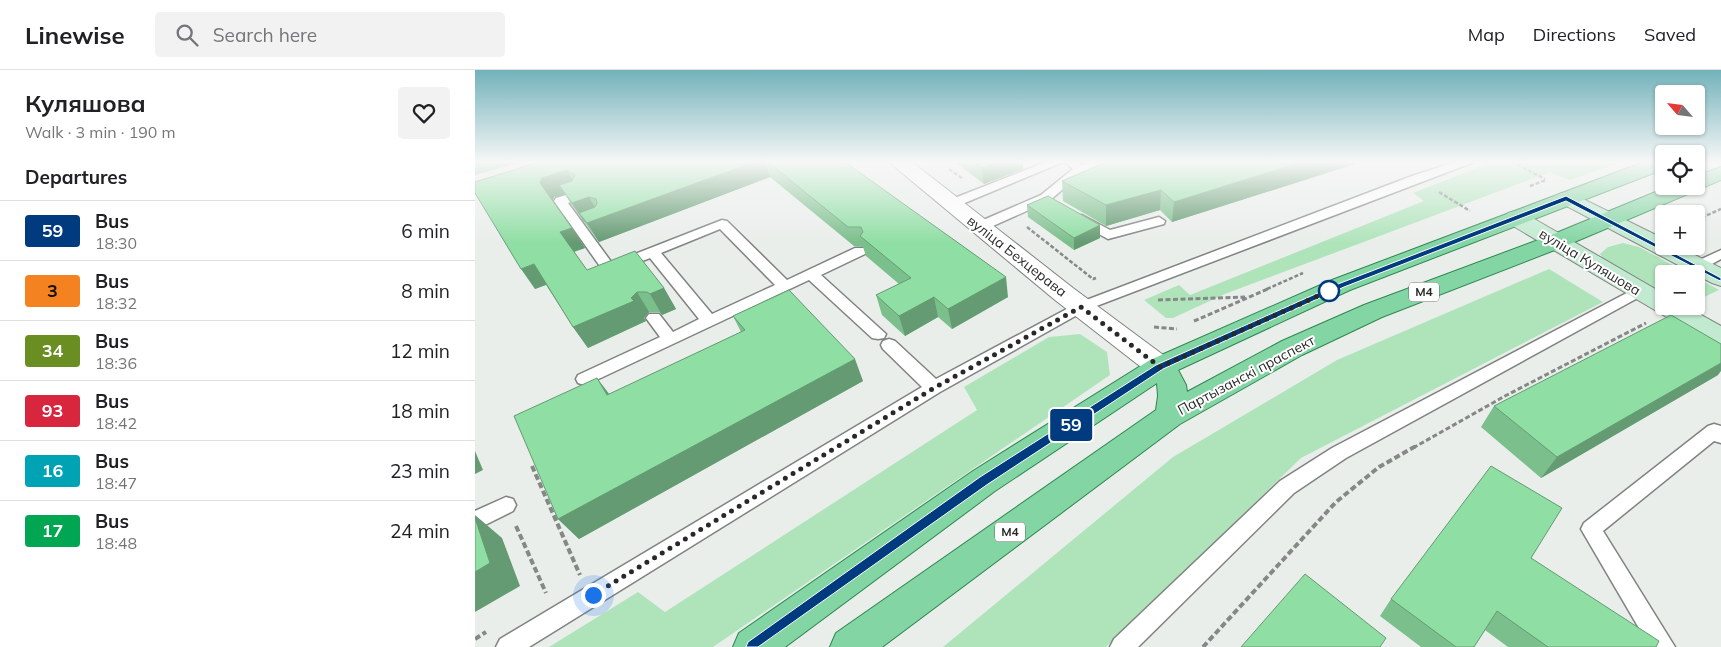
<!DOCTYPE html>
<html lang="en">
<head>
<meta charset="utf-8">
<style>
  body { margin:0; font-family:Mulish,sans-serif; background:#f2f2f2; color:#202124; height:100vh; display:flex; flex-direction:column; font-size:19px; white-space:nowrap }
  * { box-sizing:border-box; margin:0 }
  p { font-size:16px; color:#757577 }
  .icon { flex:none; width:28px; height:28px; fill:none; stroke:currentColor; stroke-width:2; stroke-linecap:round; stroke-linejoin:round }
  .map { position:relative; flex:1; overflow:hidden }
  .sheet { display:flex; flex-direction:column; background:#fff; width:475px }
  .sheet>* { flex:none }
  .badge { padding:0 10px; border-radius:4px; font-size:18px; line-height:32px }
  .needle { width:32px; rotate:298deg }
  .tools { position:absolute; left:1180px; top:15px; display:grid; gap:10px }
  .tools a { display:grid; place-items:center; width:50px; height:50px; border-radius:5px; background:#fff; box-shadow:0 1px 4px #0004; font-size:25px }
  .you { position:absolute; width:25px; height:25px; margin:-12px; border:4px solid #fff; border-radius:50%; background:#1a73e8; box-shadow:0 0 0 8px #1a73e833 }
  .map>.badge { position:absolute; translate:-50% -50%; box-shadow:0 0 0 2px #fff }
  h2 { padding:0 25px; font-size:19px; line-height:45px }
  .round { display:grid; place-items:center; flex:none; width:52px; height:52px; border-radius:5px; background:#f2f2f2 }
  .head { display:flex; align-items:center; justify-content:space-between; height:85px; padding:0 25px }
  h1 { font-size:24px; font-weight:700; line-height:38px }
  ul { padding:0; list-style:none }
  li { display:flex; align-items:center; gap:15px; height:60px; padding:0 25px; border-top:1px solid #e0e0e0 }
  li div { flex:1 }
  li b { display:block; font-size:19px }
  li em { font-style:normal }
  li .badge { min-width:55px; font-weight:700; text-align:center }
  header { display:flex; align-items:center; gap:30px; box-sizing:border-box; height:70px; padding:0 25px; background:#fff; border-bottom:1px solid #e0e0e0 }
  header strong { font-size:24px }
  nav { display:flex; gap:28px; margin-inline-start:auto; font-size:18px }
  .search { width:350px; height:45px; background:#f2f2f2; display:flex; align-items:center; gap:12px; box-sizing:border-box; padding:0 18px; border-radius:5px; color:#757577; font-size:19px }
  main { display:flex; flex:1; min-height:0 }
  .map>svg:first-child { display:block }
</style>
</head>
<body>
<header>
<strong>Linewise</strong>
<div class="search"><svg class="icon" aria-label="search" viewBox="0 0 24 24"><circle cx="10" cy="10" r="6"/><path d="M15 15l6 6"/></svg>Search here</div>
<nav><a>Map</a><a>Directions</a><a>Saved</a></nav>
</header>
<main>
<section class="sheet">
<div class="head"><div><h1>Куляшова</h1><p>Walk · 3 min · 190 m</p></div><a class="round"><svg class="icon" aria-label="heart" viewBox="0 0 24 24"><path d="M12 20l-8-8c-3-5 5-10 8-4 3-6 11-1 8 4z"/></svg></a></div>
<h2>Departures</h2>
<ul>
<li><span class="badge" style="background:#003b80;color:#fff">59</span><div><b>Bus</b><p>18:30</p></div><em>6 min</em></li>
<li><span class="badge" style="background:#f58220;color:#111">3</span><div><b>Bus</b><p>18:32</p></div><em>8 min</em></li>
<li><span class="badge" style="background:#6b8e23;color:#fff">34</span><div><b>Bus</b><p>18:36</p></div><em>12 min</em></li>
<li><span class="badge" style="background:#d7263d;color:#fff">93</span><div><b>Bus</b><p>18:42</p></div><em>18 min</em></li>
<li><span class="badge" style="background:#00a3b4;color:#fff">16</span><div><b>Bus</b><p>18:47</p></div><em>23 min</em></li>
<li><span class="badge" style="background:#00a651;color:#fff">17</span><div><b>Bus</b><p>18:48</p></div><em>24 min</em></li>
</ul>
</section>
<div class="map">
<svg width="1246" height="577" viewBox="0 0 1246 577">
  <rect width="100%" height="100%" fill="#eaeeeb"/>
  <path fill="#afe4bb" d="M 1017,92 L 1146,92 L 1095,110 L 1075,102 L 750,224 L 698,248 L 691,248 L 669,230 L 704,215 L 715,225 L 949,131 L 938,123 Z
    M 1148,173 L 1164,177 L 1214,204 L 1189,204 L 1189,226 L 1130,192 L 1125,184 L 1133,177 Z
    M 1074,199 L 1128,232 L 826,388 L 631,577 L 468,577 L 698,387 L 862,290 Z
    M 1221,207 L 1244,220 L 1221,231 Z
    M 605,264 L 632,282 L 635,305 L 238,577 L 74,577 L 163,522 L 190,542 L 502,340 L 489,317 L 574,267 Z"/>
  <path fill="#7dcb92" d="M 0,92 L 47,92 L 0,105 Z"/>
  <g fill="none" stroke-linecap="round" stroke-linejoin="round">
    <g stroke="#808381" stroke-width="3">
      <path id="lane" d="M 571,92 L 588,92 L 480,137 L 476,138 L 470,134 L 472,131 Z
        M 590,92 L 604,92 L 607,95 L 616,92 L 636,92 L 634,94 L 609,101 L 574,131 L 509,160 L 499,160 L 497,157 L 499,154 L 566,125 L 598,99 Z
        M 980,92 L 999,92 L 611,240 L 465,322 L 54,577 L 21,577 L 25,569 L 447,317 L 408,279 L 406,275 L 408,271 L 414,269 L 420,271 L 461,309 L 601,234 L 937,106 Z
        M 104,121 L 110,125 L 108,128 L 93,133 L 137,193 L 247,150 L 252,151 L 312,210 L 380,178 L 390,178 L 392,181 L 390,184 L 346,205 L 411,264 L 409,268 L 403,269 L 397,268 L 334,210 L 115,313 L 109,315 L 103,313 L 101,309 L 103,305 L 185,267 L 171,248 L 174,244 L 184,244 L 198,262 L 224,249 L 175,188 L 139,202 L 129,202 L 79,131 L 81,128 ZM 245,159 L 300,215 L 237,244 L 186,183 Z
        M 607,145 L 635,160 L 684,147 L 690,151 L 689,154 L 633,169 L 602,152 L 601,149 L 602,146 Z
        M 1246,180 L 1246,189 L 1228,199 L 1218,199 L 1216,196 L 1218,193 Z
        M 1165,216 L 1170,218 L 1172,221 L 1170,224 L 871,388 L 819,423 L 663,577 L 635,577 L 639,569 L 805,411 L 857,378 Z
        M 1239,354 L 1246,356 L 1246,373 L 1239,371 L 1128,461 L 1200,577 L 1175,577 L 1106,459 L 1109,453 L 1233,356 Z
        M 31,427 L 38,429 L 41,435 L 38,441 L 0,460 L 0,441 Z"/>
    </g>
    <g stroke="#808381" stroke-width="2">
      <path id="street" d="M 414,92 L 437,92 L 598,218 L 695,290 L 699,297 L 695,304 L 685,307 L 675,304 L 580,230 Z"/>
    </g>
    <g stroke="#808381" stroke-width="2">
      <path id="secondary" d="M 1091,122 L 1098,124 L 1189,169 L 1189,176 L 1202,176 L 1246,198 L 1246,216 L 1237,213 L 1084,132 L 1080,128 L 1084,124 Z
        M 1041,141 L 1049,143 L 1189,224 L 1189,236 L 1210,236 L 1246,256 L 1246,277 L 1237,274 L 1033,153 L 1030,148 L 1033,143 Z"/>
    </g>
    <g stroke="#2e874f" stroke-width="2">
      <path id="primary" d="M 1169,92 L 1189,92 L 1189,99 L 875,220 L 703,300 L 711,315 L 712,322 L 807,271 L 889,235 L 1074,166 L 1195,116 L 1221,116 L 1221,106 L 1246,97 L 1246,110 L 1090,176 L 907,247 L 827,285 L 705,354 L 407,577 L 355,577 L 361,563 L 681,340 L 683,326 L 682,313 L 520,421 L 310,577 L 258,577 L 264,563 L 498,401 L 675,290 L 857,210 Z"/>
    </g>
    <path stroke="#858886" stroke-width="2.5" stroke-dasharray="4 2" stroke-linecap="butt" d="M 1037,92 L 1070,109
      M 474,99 L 487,108
      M 1055,116 L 1071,110
      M 964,122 L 995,141
      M 1221,150 L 1246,139
      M 552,157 L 618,209 L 621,208
      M 792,219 L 828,203"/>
    <path stroke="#858886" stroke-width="3" stroke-dasharray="5 2.5" stroke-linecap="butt" d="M 683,230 L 770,227
      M 719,251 L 795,218
      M 679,257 L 702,259
      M 938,378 L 1030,326 L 1171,253"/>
    <path stroke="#858886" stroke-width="4" stroke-dasharray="6 3" stroke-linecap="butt" d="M 57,396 L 105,505
      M 41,456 L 71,523
      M 0,569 L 11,562
      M 728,577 L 861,432 L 904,397 L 941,376"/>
    <use href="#lane" fill="#fff" fill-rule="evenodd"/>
    <use href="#street" fill="#fff" fill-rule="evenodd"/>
    <use href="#secondary" fill="#c1ead1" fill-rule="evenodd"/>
    <use href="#primary" fill="#83d5a3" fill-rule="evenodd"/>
  </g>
  <path fill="#7bbf8c" d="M 64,92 L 370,92 L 533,227 L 477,259 L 463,247 L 430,266 L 407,245 L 401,225 L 424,214 L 391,186 L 388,177 L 379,176 L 295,107 L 124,172 L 96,134 L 90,124 L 79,127 L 78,131 L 110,178 L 99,182 L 112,200 L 189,218 L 201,239 L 187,245 L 184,242 L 174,242 L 169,248 L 171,251 L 113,278 L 98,257 L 71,215 L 60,219 Z
    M 480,92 L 548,92 L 548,99 L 509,114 Z
    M 880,94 L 697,152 L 685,140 L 631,156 L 588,131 L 587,111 Z
    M 552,135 L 625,168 L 599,180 L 553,147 Z
    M 258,246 L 388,311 L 104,469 L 83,449 L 135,324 L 266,262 Z
    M 1243,305 L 1066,408 L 1006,357 L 1019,336 Z
    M 1056,488 L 1181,577 L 1033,577 L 1010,560 L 999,577 L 946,577 L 905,546 L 916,529 Z"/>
  <path fill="#649b72" d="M 279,92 L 290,92 L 295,107 L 124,172 L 112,153 Z
    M 522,92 L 548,92 L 548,99 L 509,114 L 507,98 Z
    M 827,92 L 880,92 L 880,94 L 697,152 L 699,132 Z
    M 92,100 L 103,119 L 84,115 L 90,124 L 79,127 L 77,132 L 65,113 L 67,108 Z
    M 686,120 L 685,140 L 631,156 L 631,135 Z
    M 114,127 L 125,146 L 104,143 L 110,152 L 109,152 L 97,133 Z
    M 625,155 L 625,168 L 599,180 L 599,168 Z
    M 97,158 L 110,178 L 98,182 L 85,162 Z
    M 59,194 L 73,214 L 60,219 L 46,199 Z
    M 531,207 L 533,227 L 477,259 L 473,239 Z
    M 189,218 L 201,239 L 187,245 L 175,224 Z
    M 162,222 L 174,242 L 169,248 L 171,251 L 113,278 L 98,257 L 156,228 Z
    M 459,227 L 463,247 L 430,266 L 424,246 Z
    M 380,289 L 388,311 L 104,469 L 83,449 Z
    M 1246,293 L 1246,301 L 1243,305 L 1066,408 L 1082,387 Z
    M 122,308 L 138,329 L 132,325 Z
    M 0,381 L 8,400 L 0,404 Z
    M 0,445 L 27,468 L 45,516 L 0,542 Z"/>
  <path fill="#8fdea3" stroke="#649b72" d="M 64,92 L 279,92 L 112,153 L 104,143 L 120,137 L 122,133 L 121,129 L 114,127 L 97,133 L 84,115 L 97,111 L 100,105 L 92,100 L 67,108 L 65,113 L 97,158 L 85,162 L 112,200 L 160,181 L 189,218 L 175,224 L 172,222 L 162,222 L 156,228 L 159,231 L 98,257 L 59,194 L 46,199 L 0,123 L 0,112 Z
    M 293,92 L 370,92 L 531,207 L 473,239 L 459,227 L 424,246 L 401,225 L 436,208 L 385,166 L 388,162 L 386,157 L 373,157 Z
    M 499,92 L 522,92 L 507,98 Z
    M 631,92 L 827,92 L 699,132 L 686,120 L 631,135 L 587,111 Z
    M 573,126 L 625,155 L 599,168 L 552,135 Z
    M 314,220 L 380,289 L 83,449 L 39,346 L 122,308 L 132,325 L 270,260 L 258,246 Z
    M 1196,245 L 1246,274 L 1246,293 L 1082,387 L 1019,336 Z
    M 1016,396 L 1087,438 L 1056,488 L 1184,571 L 1181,577 L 1073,577 L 1022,541 L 999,577 L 981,577 L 916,529 Z
    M 0,448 L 15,493 L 0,502 Z
    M 830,504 L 911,568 L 905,577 L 766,577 Z"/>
  <linearGradient id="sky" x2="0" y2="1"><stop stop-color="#72b2bb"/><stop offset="0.53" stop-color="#f6f7f6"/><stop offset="1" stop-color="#f6f7f6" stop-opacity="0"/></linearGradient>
  <rect width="1246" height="173" fill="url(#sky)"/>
  <path fill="#003b80" stroke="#fff" d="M 1091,126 L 1246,208 L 1246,211 L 1243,210 L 1091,131 L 869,217 L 688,299 L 513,414 L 283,577 L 271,577 L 273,572 L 505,407 L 681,295 L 863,214 Z"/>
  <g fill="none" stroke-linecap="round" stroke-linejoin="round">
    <path stroke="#272927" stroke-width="5" stroke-dasharray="0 9" d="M 118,525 L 459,318 L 606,237 L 685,297 L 854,221"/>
  </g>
  <circle fill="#fff" stroke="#003b80" stroke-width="2.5" cx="854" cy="221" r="10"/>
  <g text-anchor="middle" stroke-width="4" stroke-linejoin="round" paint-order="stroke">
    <g fill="#fff" stroke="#686968" stroke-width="1">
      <rect x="934" y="212.5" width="30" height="19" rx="4"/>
      <rect x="520" y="452.5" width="30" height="19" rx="4"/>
    </g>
    <g font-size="12" font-weight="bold" fill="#272927">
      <text x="949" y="226">М4</text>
      <text x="535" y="466">М4</text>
    </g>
    <g font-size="14" fill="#272927" stroke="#fff">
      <text transform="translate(542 186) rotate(38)" y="5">вуліца Бехцерава</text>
      <text transform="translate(1115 192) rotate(31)" y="5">вуліца Куляшова</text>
      <text transform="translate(771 305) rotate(-28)" y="5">Партызанскі праспект</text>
    </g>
  </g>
</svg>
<div class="tools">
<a><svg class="needle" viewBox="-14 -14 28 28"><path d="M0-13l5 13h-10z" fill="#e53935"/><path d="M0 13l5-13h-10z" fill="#757577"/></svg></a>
<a><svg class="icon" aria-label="locate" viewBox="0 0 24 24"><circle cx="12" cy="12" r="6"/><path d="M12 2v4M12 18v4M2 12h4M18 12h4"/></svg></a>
<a>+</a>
<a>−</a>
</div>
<div class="you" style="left:118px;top:525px"></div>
<b class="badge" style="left:596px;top:355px;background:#003b80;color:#fff">59</b>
</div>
</main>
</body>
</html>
